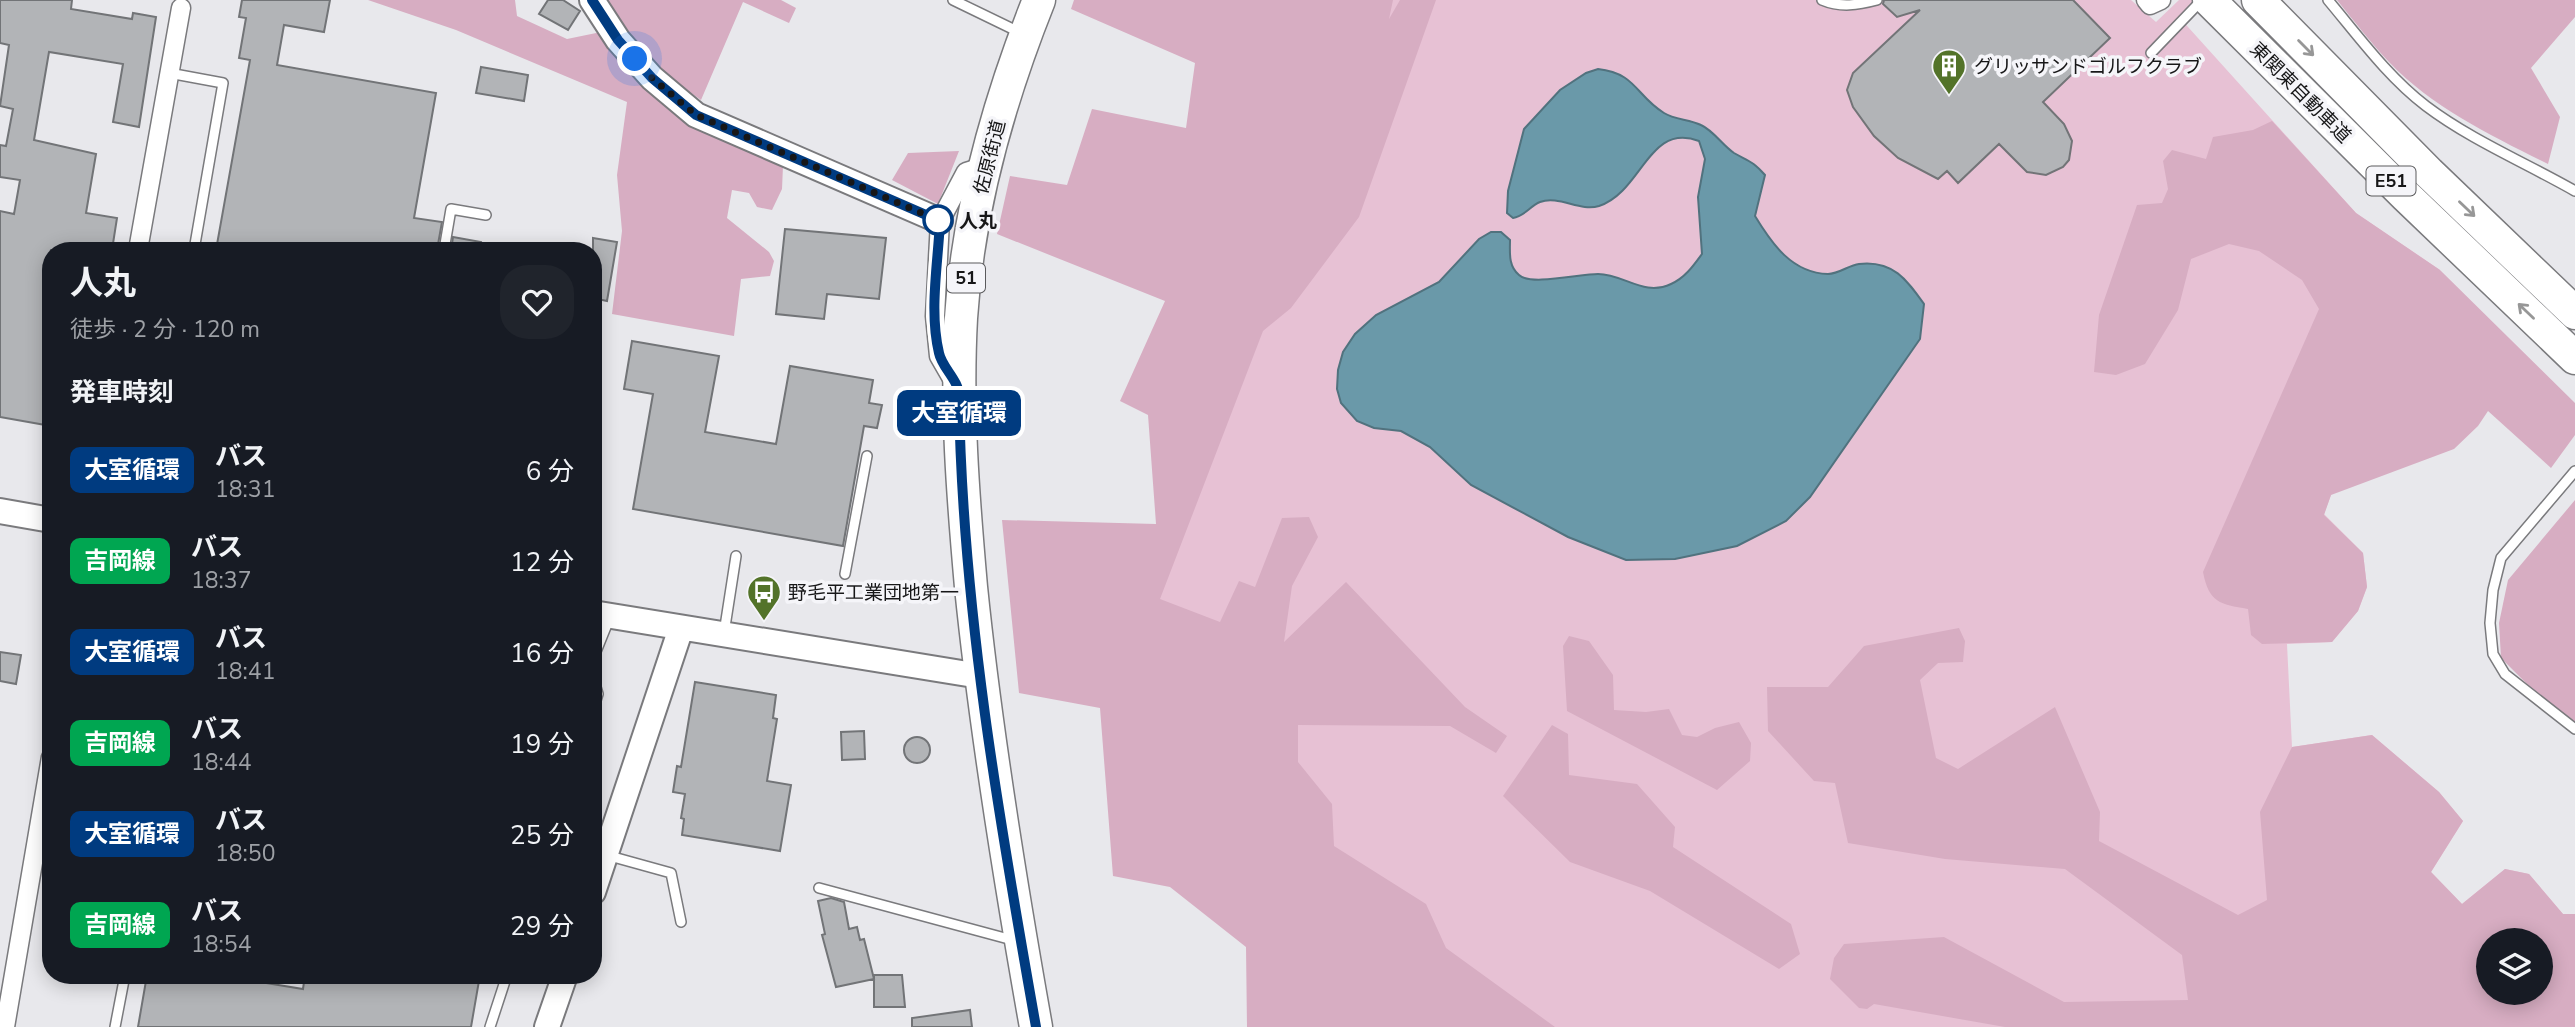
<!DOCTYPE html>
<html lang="ja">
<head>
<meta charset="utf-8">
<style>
  body { margin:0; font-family:"Nunito Sans","Noto Sans JP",sans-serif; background:#20242c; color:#f1f3f6; height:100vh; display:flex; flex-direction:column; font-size:26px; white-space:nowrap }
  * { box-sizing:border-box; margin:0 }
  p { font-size:23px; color:#9ea1a6 }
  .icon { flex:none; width:38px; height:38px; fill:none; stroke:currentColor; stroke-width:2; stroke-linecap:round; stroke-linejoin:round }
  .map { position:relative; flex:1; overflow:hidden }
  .panel { position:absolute; left:42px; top:242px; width:560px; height:742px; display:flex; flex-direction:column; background:#171b24; border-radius:28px; box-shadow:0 4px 18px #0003 }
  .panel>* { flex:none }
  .badge { padding:0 14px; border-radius:10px; font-size:24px; line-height:46px }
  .controls { position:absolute; left:2476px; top:928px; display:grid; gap:14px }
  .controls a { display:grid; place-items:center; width:77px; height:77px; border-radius:50%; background:#171b24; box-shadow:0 4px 18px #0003; font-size:35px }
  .you { position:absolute; width:35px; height:35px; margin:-18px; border:5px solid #fff; border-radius:50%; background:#1a73e8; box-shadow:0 0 0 10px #1a73e833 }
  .map>.badge { position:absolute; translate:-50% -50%; box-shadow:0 0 0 4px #fff }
  h2 { padding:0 28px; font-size:26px; line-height:63px }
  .round { display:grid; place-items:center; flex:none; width:74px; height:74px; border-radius:28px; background:#20242c }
  .overview { display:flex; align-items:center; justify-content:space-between; height:119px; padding:0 28px }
  h1 { font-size:33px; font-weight:700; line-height:52px }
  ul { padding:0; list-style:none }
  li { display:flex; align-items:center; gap:21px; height:91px; padding:0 28px }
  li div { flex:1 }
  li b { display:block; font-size:26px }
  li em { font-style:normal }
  li .badge { min-width:77px; font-weight:700; text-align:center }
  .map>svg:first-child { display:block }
</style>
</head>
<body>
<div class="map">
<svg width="2575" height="1027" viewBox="0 0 2575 1027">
  <rect width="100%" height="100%" fill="#e8e8ec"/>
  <path fill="#e7c1d4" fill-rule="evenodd" d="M 1374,0 L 2131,0 L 2156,22 L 2179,0 L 2195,0 L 2179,17 L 2356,213 L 2440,270 L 2331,495 L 2324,514 L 2363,553 L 2367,587 L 2358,611 L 2332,642 L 2287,644 L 2292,747 L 2372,735 L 2439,792 L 2463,821 L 2431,872 L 2462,904 L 2505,869 L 2529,874 L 2563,914 L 2575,914 L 2575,1027 L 1536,1027 L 1341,878 L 1125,606 ZM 2488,940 L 2541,940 L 2541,992 L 2488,992 Z"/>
  <path fill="#d7adc2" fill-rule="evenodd" d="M 368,0 L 515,0 L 517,16 L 567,39 L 601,32 L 690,121 L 783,166 L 782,189 L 772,210 L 757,207 L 749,193 L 732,190 L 727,218 L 769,252 L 774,261 L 770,276 L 741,279 L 734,336 L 612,314 L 622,231 L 617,175 L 627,102 L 456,30 Z
    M 608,0 L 781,0 L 796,8 L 789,23 L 743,2 L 701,100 L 664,74 L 629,32 Z
    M 1074,0 L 1393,0 L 1389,19 L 1400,0 L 1436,0 L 1359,217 L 1291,308 L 1263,331 L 1160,599 L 1220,622 L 1239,581 L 1255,587 L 1282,518 L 1309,517 L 1318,537 L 1292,586 L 1284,642 L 1346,582 L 1465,707 L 1507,736 L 1496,753 L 1450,726 L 1298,725 L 1298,762 L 1332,804 L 1334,846 L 1426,904 L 1446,948 L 1555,1027 L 1247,1027 L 1246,947 L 1170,887 L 1113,876 L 1100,708 L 1019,693 L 1002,520 L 1156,524 L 1148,415 L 1120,401 L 1165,301 L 997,234 L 1010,176 L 1067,185 L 1092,109 L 1186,128 L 1195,63 L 1071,9 Z
    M 2337,0 L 2575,0 L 2575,17 L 2531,68 L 2560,117 L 2548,164 C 2492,136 2433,108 2389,62 C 2371,43 2354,21 2337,0 Z
    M 2272,121 L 2356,213 L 2440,270 L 2575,403 L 2575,435 L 2551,468 L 2488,411 L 2478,426 L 2454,449 L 2331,495 L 2324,515 L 2363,553 L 2367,587 L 2358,611 L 2332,642 L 2262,644 L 2251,635 L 2248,609 C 2220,604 2209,603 2203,572 L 2319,309 L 2302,280 L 2259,251 L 2229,244 L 2191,259 L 2178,310 L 2145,364 L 2116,375 L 2094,372 L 2099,315 L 2137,205 L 2162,203 L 2168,189 L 2163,161 L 2172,150 L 2206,159 L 2213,137 L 2253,130 Z
    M 959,151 L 938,204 L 892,180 L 908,153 Z
    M 2575,500 L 2575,732 L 2501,658 L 2499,623 L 2508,580 Z
    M 1959,628 L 1965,641 L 1963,662 L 1938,663 L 1920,680 L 1936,758 L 1958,769 L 2055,707 L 2100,812 L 2099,841 L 2238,915 L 2267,900 L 2260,812 L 2292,747 L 2372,735 L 2439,792 L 2463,821 L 2431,872 L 2462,904 L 2505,869 L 2529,874 L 2563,914 L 2575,914 L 2575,1027 L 2005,1027 L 1874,1004 L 1867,1009 L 1859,1008 L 1830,979 L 1834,958 L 1844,944 L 1944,937 L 2064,1002 L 2188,1000 L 2182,955 L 2065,869 L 1945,859 L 1848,843 L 1835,783 L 1814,781 L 1768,731 L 1767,687 L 1828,687 L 1864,646 ZM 2488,940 L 2541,940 L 2541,992 L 2488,992 Z
    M 1569,636 L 1589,641 L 1613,675 L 1614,710 L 1646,712 L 1669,709 L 1682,735 L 1697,737 L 1715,728 L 1739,722 L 1751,743 L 1750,761 L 1717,790 L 1567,711 L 1563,646 Z
    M 1552,725 L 1568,734 L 1569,775 L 1637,784 L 1675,827 L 1673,847 L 1791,924 L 1800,954 L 1779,969 L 1650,891 L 1570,862 L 1503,796 Z"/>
  <path fill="#6a99a9" stroke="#51727e" stroke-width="2" d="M 1598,69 C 1636,73 1636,96 1664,113 C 1675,120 1689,119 1701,125 C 1714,131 1722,145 1734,153 C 1748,161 1753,161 1765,175 L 1755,216 C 1772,244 1792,273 1828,274 C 1839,274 1849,265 1859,264 C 1893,260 1907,280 1924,304 L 1920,339 L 1810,497 L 1786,521 L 1737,546 L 1675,559 L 1626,560 L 1568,537 L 1471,485 L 1430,447 L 1401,431 L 1374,428 L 1357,421 L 1341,403 L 1337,389 L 1338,370 L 1343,352 L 1355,334 L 1376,315 L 1439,282 L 1479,239 L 1491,232 L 1501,232 L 1510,240 C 1510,252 1508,266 1519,275 C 1530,286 1580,274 1598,274 C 1624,274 1644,297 1671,284 C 1685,278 1694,265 1702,254 L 1698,197 L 1705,159 L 1699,141 C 1648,122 1643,191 1599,206 C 1580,212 1559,195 1540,202 C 1530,206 1525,216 1513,218 L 1507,213 L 1508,191 L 1524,129 L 1560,90 L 1586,73 Z"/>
  <path fill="#b2b4b7" stroke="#727477" stroke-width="2" d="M 0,0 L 72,0 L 71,9 L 132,19 L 133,13 L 156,17 L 139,127 L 113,122 L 123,64 L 49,52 L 34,140 L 96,154 L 86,213 L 117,218 L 112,250 L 51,250 L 51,426 L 0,417 L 0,211 L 14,214 L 20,180 L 0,177 L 0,145 L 6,146 L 13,109 L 0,106 L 9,45 L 0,43 Z
    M 242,0 L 330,0 L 324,32 L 284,25 L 277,65 L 436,93 L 414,218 L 442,222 L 437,250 L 216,250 L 250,60 L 239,58 L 246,18 L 239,17 Z
    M 548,0 L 563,0 L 580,11 L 568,30 L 539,14 Z
    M 1884,0 L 2073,0 L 2110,38 L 2043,102 L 2064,124 L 2072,141 L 2069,160 L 2063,167 L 2046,175 L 2027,172 L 1999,144 L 1958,183 L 1947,171 L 1938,179 L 1898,158 L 1874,136 L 1853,107 L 1847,90 L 1853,73 L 1920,10 L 1897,17 L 1883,4 Z
    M 481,67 L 528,75 L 524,101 L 476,93 Z
    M 785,229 L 886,238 L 879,299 L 827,294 L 824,319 L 776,314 Z
    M 453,237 L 481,242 L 480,250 L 451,250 Z
    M 593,238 L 617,242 L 607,301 L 593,298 Z
    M 632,341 L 719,356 L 705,432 L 776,444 L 790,366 L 873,380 L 869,403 L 882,405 L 877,428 L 864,426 L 843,546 L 633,509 L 653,394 L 624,389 Z
    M 0,652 L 21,655 L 16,684 L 0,681 Z
    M 695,682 L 776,695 L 773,718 L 777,719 L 767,781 L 791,785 L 780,851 L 682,835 L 684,819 L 681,818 L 685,794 L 673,792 L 677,766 L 681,767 Z
    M 864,731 L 865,759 L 842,760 L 841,732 Z
    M904 750a13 13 0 1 1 26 0a13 13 0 1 1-26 0Z
    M 831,898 L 844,902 L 849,929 L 857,927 L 860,940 L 864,939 L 874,979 L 836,987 L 822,935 L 825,934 L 818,901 Z
    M 147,975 L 218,975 L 303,989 L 305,975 L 480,975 L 471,1027 L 138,1027 Z
    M 874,975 L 902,975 L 905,1007 L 874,1007 Z
    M 970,1010 L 972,1027 L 912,1027 L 912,1018 Z"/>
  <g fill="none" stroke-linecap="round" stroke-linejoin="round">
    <g stroke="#7a7a7d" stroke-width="12">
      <path id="lane" d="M 953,0 L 1021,33
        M 1822,0 C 1841,8 1858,5 1877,0
        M 2328,0 C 2359,37 2388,77 2426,106 C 2471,140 2526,163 2575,191
        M 2151,53 L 2202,0
        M 169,73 L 223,83 L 194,250
        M 444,250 L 451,209 L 486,215
        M 2575,471 L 2501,558 L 2493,590 L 2490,623 L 2493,654 L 2505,674 L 2575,729
        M 845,574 L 867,456
        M 724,633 L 736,556
        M 593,659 L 610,617
        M 593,677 L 598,694 L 593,710
        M 606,855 L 671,873 L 681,922
        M 819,888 L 1016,941
        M 275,976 L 276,975
        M 115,1027 L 125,975
        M 490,1027 L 507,975"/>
    </g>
    <g stroke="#7a7a7d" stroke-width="21">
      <path id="street" d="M 2146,0 L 2150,5 L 2161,0
        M 138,250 L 181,8
        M 954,382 L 939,356 L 935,316 L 940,221 L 966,172 L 985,166
        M 5,1027 L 51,757"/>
    </g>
    <g stroke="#7a7a7d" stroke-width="28">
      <path id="secondary" d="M 592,0 L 618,40 L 652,78 L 696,115 L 940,221
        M 0,511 L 51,520
        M 593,613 L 980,676
        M 593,892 L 681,628
        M 547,1027 L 565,975"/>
    </g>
    <g stroke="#7a7a7d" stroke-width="35">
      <path id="highway" d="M 2209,0 L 2406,196 L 2575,358
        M 2258,0 L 2429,173 L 2575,313
        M 1036,1027 C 1010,881 986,734 971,587 C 963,497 956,408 961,318 C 968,209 999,100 1039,0"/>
    </g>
    <use href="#lane" stroke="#fff" stroke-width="9"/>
    <use href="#street" stroke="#fff" stroke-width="18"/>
    <use href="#secondary" stroke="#fff" stroke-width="24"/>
    <use href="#highway" stroke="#fff" stroke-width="32"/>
  </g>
  <defs><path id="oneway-shaft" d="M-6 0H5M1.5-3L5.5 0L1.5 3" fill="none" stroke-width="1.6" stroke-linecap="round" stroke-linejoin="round" transform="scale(1.75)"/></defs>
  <g stroke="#979797">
    <use href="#oneway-shaft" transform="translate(2306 48) rotate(45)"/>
    <use href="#oneway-shaft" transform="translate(2467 209) rotate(44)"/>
    <use href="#oneway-shaft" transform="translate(2526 311) rotate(-136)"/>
  </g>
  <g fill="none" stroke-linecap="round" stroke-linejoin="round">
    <g stroke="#fff" stroke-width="16">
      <path id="line" d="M 592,0 L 618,40 L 652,78 L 696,115 L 940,221 C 938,264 929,311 939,353 C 942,368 959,380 959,396 C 962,607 999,819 1036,1027"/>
    </g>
    <use href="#line" stroke="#003b80" stroke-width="10"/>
    <path stroke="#171718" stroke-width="7" stroke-dasharray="0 12.6" d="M 635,59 L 652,78 L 696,115 L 940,221 L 938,220"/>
  </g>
  <defs>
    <g id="building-pin" transform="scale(1.75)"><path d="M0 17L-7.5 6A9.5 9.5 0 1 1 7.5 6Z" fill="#537329" stroke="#f5f5f9"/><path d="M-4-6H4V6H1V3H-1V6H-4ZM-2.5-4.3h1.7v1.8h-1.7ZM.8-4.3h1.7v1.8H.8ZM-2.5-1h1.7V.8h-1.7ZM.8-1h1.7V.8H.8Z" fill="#fff"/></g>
    <g id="bus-pin" transform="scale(1.75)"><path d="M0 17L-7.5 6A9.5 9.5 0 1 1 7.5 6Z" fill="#537329" stroke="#f5f5f9"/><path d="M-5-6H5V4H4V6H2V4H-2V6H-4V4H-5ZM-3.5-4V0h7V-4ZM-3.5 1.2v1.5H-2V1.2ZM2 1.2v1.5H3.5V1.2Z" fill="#fff"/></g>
  </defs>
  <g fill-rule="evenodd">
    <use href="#building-pin" x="1949" y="66"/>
    <use href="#bus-pin" x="764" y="592"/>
  </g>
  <circle fill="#fff" stroke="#003b80" stroke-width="3.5" cx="938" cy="220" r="14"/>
  <g text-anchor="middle" stroke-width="7" stroke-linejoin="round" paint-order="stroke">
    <g fill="#f5f5f9" stroke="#5a5a5c" stroke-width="2">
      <rect x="2366.5" y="166.5" width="49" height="29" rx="5"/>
      <rect x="947" y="263.5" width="38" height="29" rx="5"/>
    </g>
    <g font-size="18" font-weight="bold" fill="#171718">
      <text x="2391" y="187">E51</text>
      <text x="966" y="284">51</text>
    </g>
    <g font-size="19" fill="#171718" stroke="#f5f5f9" text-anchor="start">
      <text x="1974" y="73">グリッサンドゴルフクラブ</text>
      <text x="788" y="599">野毛平工業団地第一</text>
    </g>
    <g font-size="19" fill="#171718" stroke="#f5f5f9">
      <text transform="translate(2301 92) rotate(45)" y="7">東関東自動車道</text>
      <text transform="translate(989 157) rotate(-76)" y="7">佐原街道</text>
    </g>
    <g font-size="19" font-weight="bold" fill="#171718" stroke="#f5f5f9" text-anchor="start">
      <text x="959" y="227">人丸</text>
    </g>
  </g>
</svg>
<div class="controls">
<a><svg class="icon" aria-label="layers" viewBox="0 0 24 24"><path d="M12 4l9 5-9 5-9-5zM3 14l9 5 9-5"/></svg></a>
</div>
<div class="you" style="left:635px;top:59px"></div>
<b class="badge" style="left:959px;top:413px;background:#003b80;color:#fff">大室循環</b>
<section class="panel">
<div class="overview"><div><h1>人丸</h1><p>徒歩 · 2 分 · 120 m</p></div><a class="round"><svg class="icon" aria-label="heart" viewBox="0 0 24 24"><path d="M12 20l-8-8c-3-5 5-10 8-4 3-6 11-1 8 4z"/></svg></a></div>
<h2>発車時刻</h2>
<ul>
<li><span class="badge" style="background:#003b80;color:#fff">大室循環</span><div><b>バス</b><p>18:31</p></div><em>6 分</em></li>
<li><span class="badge" style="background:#00a651;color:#fff">吉岡線</span><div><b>バス</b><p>18:37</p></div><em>12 分</em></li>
<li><span class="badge" style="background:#003b80;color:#fff">大室循環</span><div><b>バス</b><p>18:41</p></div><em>16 分</em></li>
<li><span class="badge" style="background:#00a651;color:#fff">吉岡線</span><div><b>バス</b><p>18:44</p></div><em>19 分</em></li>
<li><span class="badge" style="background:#003b80;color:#fff">大室循環</span><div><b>バス</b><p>18:50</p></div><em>25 分</em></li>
<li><span class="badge" style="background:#00a651;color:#fff">吉岡線</span><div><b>バス</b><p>18:54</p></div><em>29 分</em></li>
</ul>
</section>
</div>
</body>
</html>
